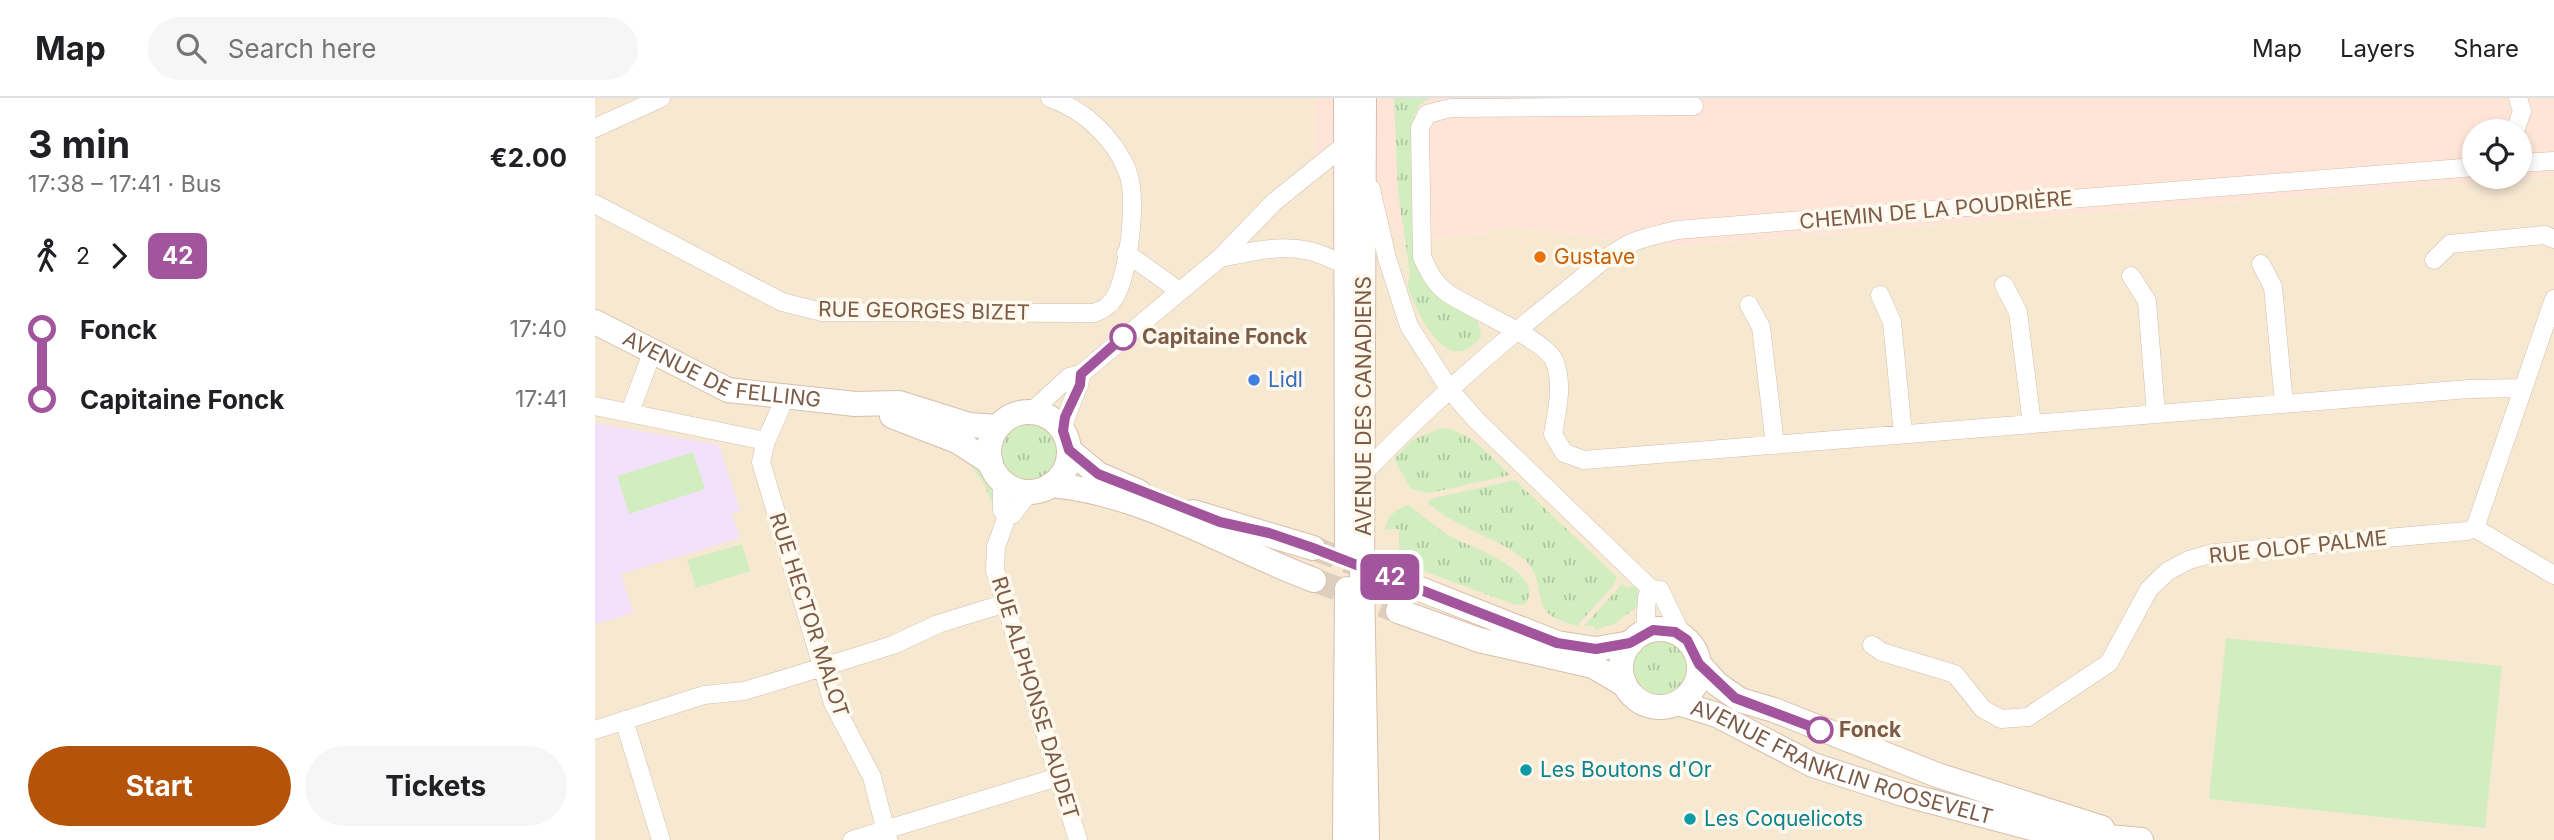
<!DOCTYPE html>
<html lang="en">
<head>
<meta charset="utf-8">
<style>
  body { margin:0; font-family:Inter,sans-serif; background:#f6f6f6; color:#202124; height:100vh; display:flex; flex-direction:column; font-size:26px; white-space:nowrap }
  * { box-sizing:border-box; margin:0 }
  p { font-size:23px; color:#757577 }
  .icon { flex:none; width:38px; height:38px; fill:none; stroke:currentColor; stroke-width:2; stroke-linecap:round; stroke-linejoin:round }
  .map { position:relative; flex:1; overflow:hidden }
  .panel { display:flex; flex-direction:column; background:#fff; width:595px }
  .panel>* { flex:none }
  .badge { padding:0 14px; border-radius:10px; font-size:24px; line-height:46px }
  .buttons { position:absolute; left:1867px; top:21px; display:grid; gap:14px }
  .buttons a { display:grid; place-items:center; width:70px; height:70px; border-radius:50%; background:#fff; box-shadow:0 4px 10px #0003; font-size:35px }
  .map>.badge { position:absolute; translate:-50% -50%; box-shadow:0 0 0 4px #fff }
  .legs { display:flex; align-items:center; gap:10px; height:77px; padding:0 28px; font-size:23px }
  .legs p { margin-inline-start:auto }
  .headline { display:flex; align-items:center; justify-content:space-between; height:119px; padding:0 28px }
  h1 { font-size:38px; font-weight:700; line-height:52px }
  .button { display:flex; gap:14px; margin-top:auto; padding:14px 28px }
  .button a { flex:1; height:80px; border-radius:42px; background:#b45309; color:#fff; font-size:28px; font-weight:700; line-height:80px; text-align:center }
  .button a+a { background:#f6f6f6; color:#202124 }
  ul { padding:0 28px; list-style:none }
  li { display:flex; align-items:center; gap:24px; height:70px; font-size:26px }
  li i { display:grid; place-items:center; width:10px; height:100%; margin:0 9px; background:currentColor }
  li i::after { content:''; width:18px; height:18px; margin:-9px; border:5px solid; border-radius:50%; background:#fff }
  li p { margin-inline-start:auto }
  li:first-child i { background:linear-gradient(#0000 50%,currentColor 0) }
  li:last-child i { background:linear-gradient(currentColor 50%,#0000 0) }
  header { display:flex; align-items:center; gap:42px; box-sizing:border-box; height:98px; padding:0 35px; background:#fff; border-bottom:2px solid #e0e0e0 }
  header strong { font-size:33px }
  nav { display:flex; gap:38px; margin-inline-start:auto; font-size:24px }
  .search { width:490px; height:63px; background:#f6f6f6; display:flex; align-items:center; gap:18px; box-sizing:border-box; padding:0 24px; border-radius:38px; color:#757577; font-size:26px }
  main { display:flex; flex:1; min-height:0 }
  .map>svg:first-child { display:block }
</style>
</head>
<body>
<header>
<strong>Map</strong>
<div class="search"><svg class="icon" aria-label="search" viewBox="0 0 24 24"><circle cx="10" cy="10" r="6"/><path d="M15 15l6 6"/></svg>Search here</div>
<nav><a>Map</a><a>Layers</a><a>Share</a></nav>
</header>
<main>
<section class="panel">
<div class="headline"><div><h1>3 min</h1><p>17:38 – 17:41 · Bus</p></div><b>€2.00</b></div>
<div class="legs"><svg class="icon" aria-label="walk" viewBox="0 0 24 24"><circle cx="13" cy="4" r="2"/><path d="M13 8l-2 6 4 7M11 14l-3 7M7 12l3-4h3l4 4"/></svg>2<svg class="icon" aria-label="forward" viewBox="0 0 24 24"><path d="M9 5l7 7-7 7"/></svg><b class="badge" style="background:#a2559d;color:#fff">42</b></div>
<ul>
<li><i style="color:#a2559d"></i><b>Fonck</b><p>17:40</p></li>
<li><i style="color:#a2559d"></i><b>Capitaine Fonck</b><p>17:41</p></li>
</ul>
<div class="button"><a>Start</a><a>Tickets</a></div>
</section>
<div class="map">
<svg width="1959" height="742" viewBox="0 0 1959 742">
  <defs>
    <pattern id="grass-tufts" width="24" height="20" patternUnits="userSpaceOnUse" patternTransform="scale(1.75)"><rect width="24" height="20" fill="#d2eec1"/><path d="M3 7l-1-3M5 7V3M7 7l1-3M15 17l-1-3M17 17v-4M19 17l1-3" fill="none" stroke="#afc49f"/></pattern>
  </defs>
  <rect width="100%" height="100%" fill="#fff5e5"/>
  <path fill="#f7e8d2" d="M 0,0 L 720,0 L 719,54 L 810,142 L 893,136 L 897,130 L 916,129 L 1079,148 L 1959,78 L 1959,742 L 0,742 Z"/>
  <path fill="#ffe5d8" fill-rule="evenodd" d="M 720,0 L 1959,0 L 1959,78 L 1079,148 L 916,129 L 897,130 L 893,136 L 810,142 L 719,54 ZM 1880,33 L 1925,33 L 1925,79 L 1880,79 Z"/>
  <path fill="#f3e1fb" d="M 0,325 L 124,347 L 145,413 L 137,416 L 145,440 L 26,476 L 38,515 L 0,526 Z"/>
  <path fill="url(#grass-tufts)" d="M 799,0 L 835,0 L 824,8 L 820,17 L 820,159 L 883,222 L 886,238 C 859,277 831,233 820,206 C 818,201 812,191 813,185 C 814,182 815,179 815,175 L 803,95 Z
    M405 354a29 29 0 1 1 58 0a29 29 0 1 1-58 0Z
    M 847,330 C 875,332 896,359 915,377 L 835,395 L 816,391 L 799,361 L 817,342 Z
    M 374,365 C 394,375 398,385 398,407 L 388,384 Z
    M 920,382 L 1022,479 L 1018,488 L 982,528 C 973,525 960,522 953,515 C 940,502 948,478 930,462 C 901,438 862,431 833,405 L 835,401 Z
    M 814,407 C 827,417 839,428 853,437 C 873,449 953,473 930,506 L 921,507 L 812,467 L 804,460 L 804,431 L 790,432 C 792,418 801,410 814,407 Z
    M 1027,486 L 1033,490 L 1041,487 L 1046,506 L 1019,526 L 1000,532 L 999,528 L 989,528 Z
    M1038 570a27 27 0 1 1 54 0a27 27 0 1 1-54 0Z"/>
  <path fill="#d2eec1" d="M 98,354 L 110,391 L 34,416 L 22,378 Z
    M 147,446 L 155,473 L 101,490 L 92,462 Z
    M 1631,540 L 1907,568 L 1890,730 L 1614,701 Z"/>
  <g fill="none" stroke-linecap="round" stroke-linejoin="round">
    <path stroke="#decebe" stroke-width="24" stroke-dasharray="24 12" stroke-linecap="butt" d="M 718,450 L 802,482
      M 719,482 L 803,513"/>
    <g stroke="#d4bfac" stroke-width="19">
      <path id="street" d="M 1099,8 L 856,10 L 832,16 L 825,30 L 827,159 C 833,172 839,185 851,194 C 873,210 949,241 959,262 C 969,286 962,312 958,336 L 969,355 L 989,362 L 1874,291 L 1927,290
        M 0,30 L 66,0
        M 1920,33 L 1927,13 L 1923,0
        M 1925,65 L 1959,63
        M 776,91 L 792,160 L 814,228 L 855,292 L 882,323 L 1056,491 L 1065,492 L 1087,538
        M 0,106 L 187,204 L 227,214 L 499,215 C 508,212 515,208 520,199 C 534,174 543,99 532,72 C 518,39 488,11 455,0
        M 531,155 L 583,192
        M 625,160 C 655,154 684,146 715,153 C 728,156 739,163 752,167
        M 1839,162 L 1855,146 L 1950,137 L 1959,141
        M 1666,166 L 1678,189 L 1689,306
        M 1536,178 L 1552,203 L 1561,316
        M 1409,187 L 1423,214 L 1437,326
        M 1285,197 L 1297,224 L 1308,336
        M 1154,207 L 1166,229 L 1180,347
        M 190,300 L 171,343 L 166,364 L 238,605 L 277,679 L 293,742
        M 0,308 L 171,343
        M 35,314 L 57,255
        M 436,314 L 474,279 L 486,276 L 625,160 L 679,104 L 751,46
        M 468,333 C 470,312 484,296 486,276
        M 770,374 C 831,310 898,251 967,196 C 989,179 1011,157 1036,145 C 1050,139 1066,136 1082,132 L 1880,69
        M 407,383 L 407,412 L 412,418
        M 435,394 L 417,417 L 412,418 L 401,449 L 400,472 L 483,742
        M 1880,430 L 1959,201
        M 1880,430 L 1959,477
        M 1050,534 L 1052,499 L 1056,491
        M 1277,547 L 1287,554 L 1360,576 L 1388,611 L 1406,621 L 1433,619 L 1514,565 L 1554,491 L 1573,473 L 1594,462 L 1619,455 L 1872,433 L 1880,430
        M 29,622 L 66,742
        M 0,632 L 109,597 L 149,593 L 228,569 L 298,547 L 343,526 L 411,505
        M 257,742 L 463,679"/>
    </g>
    <g stroke="#d8bfa9" stroke-width="26">
      <g id="secondary">
        <path d="M 751,0 L 752,447"/>
        <path d="M 769,0 L 767,483 L 772,742"/>
        <path id="s1" d="M 0,224 L 133,292 L 260,306 L 304,305 L 374,327 L 403,329"/>
        <circle cx="434" cy="354" r="40"/>
        <path d="M 297,318 L 362,343 L 396,365"/>
        <path d="M 474,352 L 503,376 L 544,394"/>
        <path d="M 456,387 C 549,395 633,450 719,482"/>
        <path d="M 598,414 L 718,450"/>
        <path d="M 802,482 L 962,545 L 1001,551 L 1036,545"/>
        <path d="M 803,513 L 884,542 L 998,568 L 1030,587"/>
        <circle cx="1065" cy="570" r="39"/>
        <path d="M 1104,566 L 1122,586 L 1145,602 L 1179,612 L 1342,677 L 1507,730"/>
        <path id="s2" d="M 1083,605 L 1122,617 L 1218,667 L 1308,696 L 1448,733 L 1546,742"/>
        <path d="M 750,742 L 752,491"/>
      </g>
    </g>
    <use href="#street" stroke="#fff" stroke-width="18"/>
    <use href="#secondary" stroke="#fff" stroke-width="24"/>
  </g>
  <g fill="none" stroke-linecap="round" stroke-linejoin="round">
    <g stroke="#fff" stroke-width="16">
      <path id="line-1" d="M 528,239 L 486,276 L 485,287 L 470,319 L 468,333 L 474,352 L 503,376 L 625,424 L 674,435 L 718,450 L 962,545 L 1001,551 L 1035,545 L 1058,532 L 1080,534 L 1092,542 L 1104,566 L 1140,600 L 1225,632"/>
    </g>
    <use href="#line-1" stroke="#a2559d" stroke-width="10"/>
  </g>
  <circle fill="#e8710a" stroke="#fff9ed" stroke-width="2.5" cx="945" cy="159" r="7"/>
  <g fill="#fff" stroke="#a2559d" stroke-width="3.5">
    <circle cx="528" cy="239" r="12"/>
    <circle cx="1225" cy="632" r="12"/>
  </g>
  <circle fill="#3f7fe0" stroke="#fff9ed" stroke-width="2.5" cx="659" cy="282" r="7"/>
  <g fill="#0f9aa8" stroke="#fff9ed" stroke-width="2.5">
    <circle cx="931" cy="672" r="7"/>
    <circle cx="1095" cy="721" r="7"/>
  </g>
  <g text-anchor="middle" stroke-width="7" stroke-linejoin="round" paint-order="stroke">
    <g font-size="21" fill="#7b5b47" stroke="#fff9ed">
      <text transform="translate(1341 112) rotate(-5)" y="7">CHEMIN DE LA POUDRIÈRE</text>
      <text transform="translate(329 213) rotate(1)" y="7">RUE GEORGES BIZET</text>
      <text dy="7" stroke="none"><textPath href="#s1" startOffset="138">AVENUE DE FELLING</textPath></text>
      <text transform="translate(769 308) rotate(-90)" y="7">AVENUE DES CANADIENS</text>
      <text transform="translate(1703 449) rotate(-6)" y="7">RUE OLOF PALME</text>
      <text transform="translate(214 517) rotate(72)" y="7">RUE HECTOR MALOT</text>
      <text transform="translate(440 600) rotate(73)" y="7">RUE ALPHONSE DAUDET</text>
      <text dy="7" stroke="none"><textPath href="#s2" startOffset="175">AVENUE FRANKLIN ROOSEVELT</textPath></text>
    </g>
    <g font-size="21" fill="#c56008" stroke="#fff9ed" text-anchor="start">
      <text x="959" y="166">Gustave</text>
    </g>
    <g font-size="21" font-weight="bold" fill="#7b5b47" stroke="#fff9ed" text-anchor="start">
      <text x="547" y="246">Capitaine Fonck</text>
      <text x="1244" y="639">Fonck</text>
    </g>
    <g font-size="21" fill="#366cbe" stroke="#fff9ed" text-anchor="start">
      <text x="673" y="289">Lidl</text>
    </g>
    <g font-size="21" fill="#0d838f" stroke="#fff9ed" text-anchor="start">
      <text x="945" y="679">Les Boutons d'Or</text>
      <text x="1109" y="728">Les Coquelicots</text>
    </g>
  </g>
</svg>
<div class="buttons">
<a><svg class="icon" aria-label="locate" viewBox="0 0 24 24"><circle cx="12" cy="12" r="6"/><path d="M12 2v4M12 18v4M2 12h4M18 12h4"/></svg></a>
</div>
<b class="badge" style="left:795px;top:479px;background:#a2559d;color:#fff">42</b>
</div>
</main>
</body>
</html>
